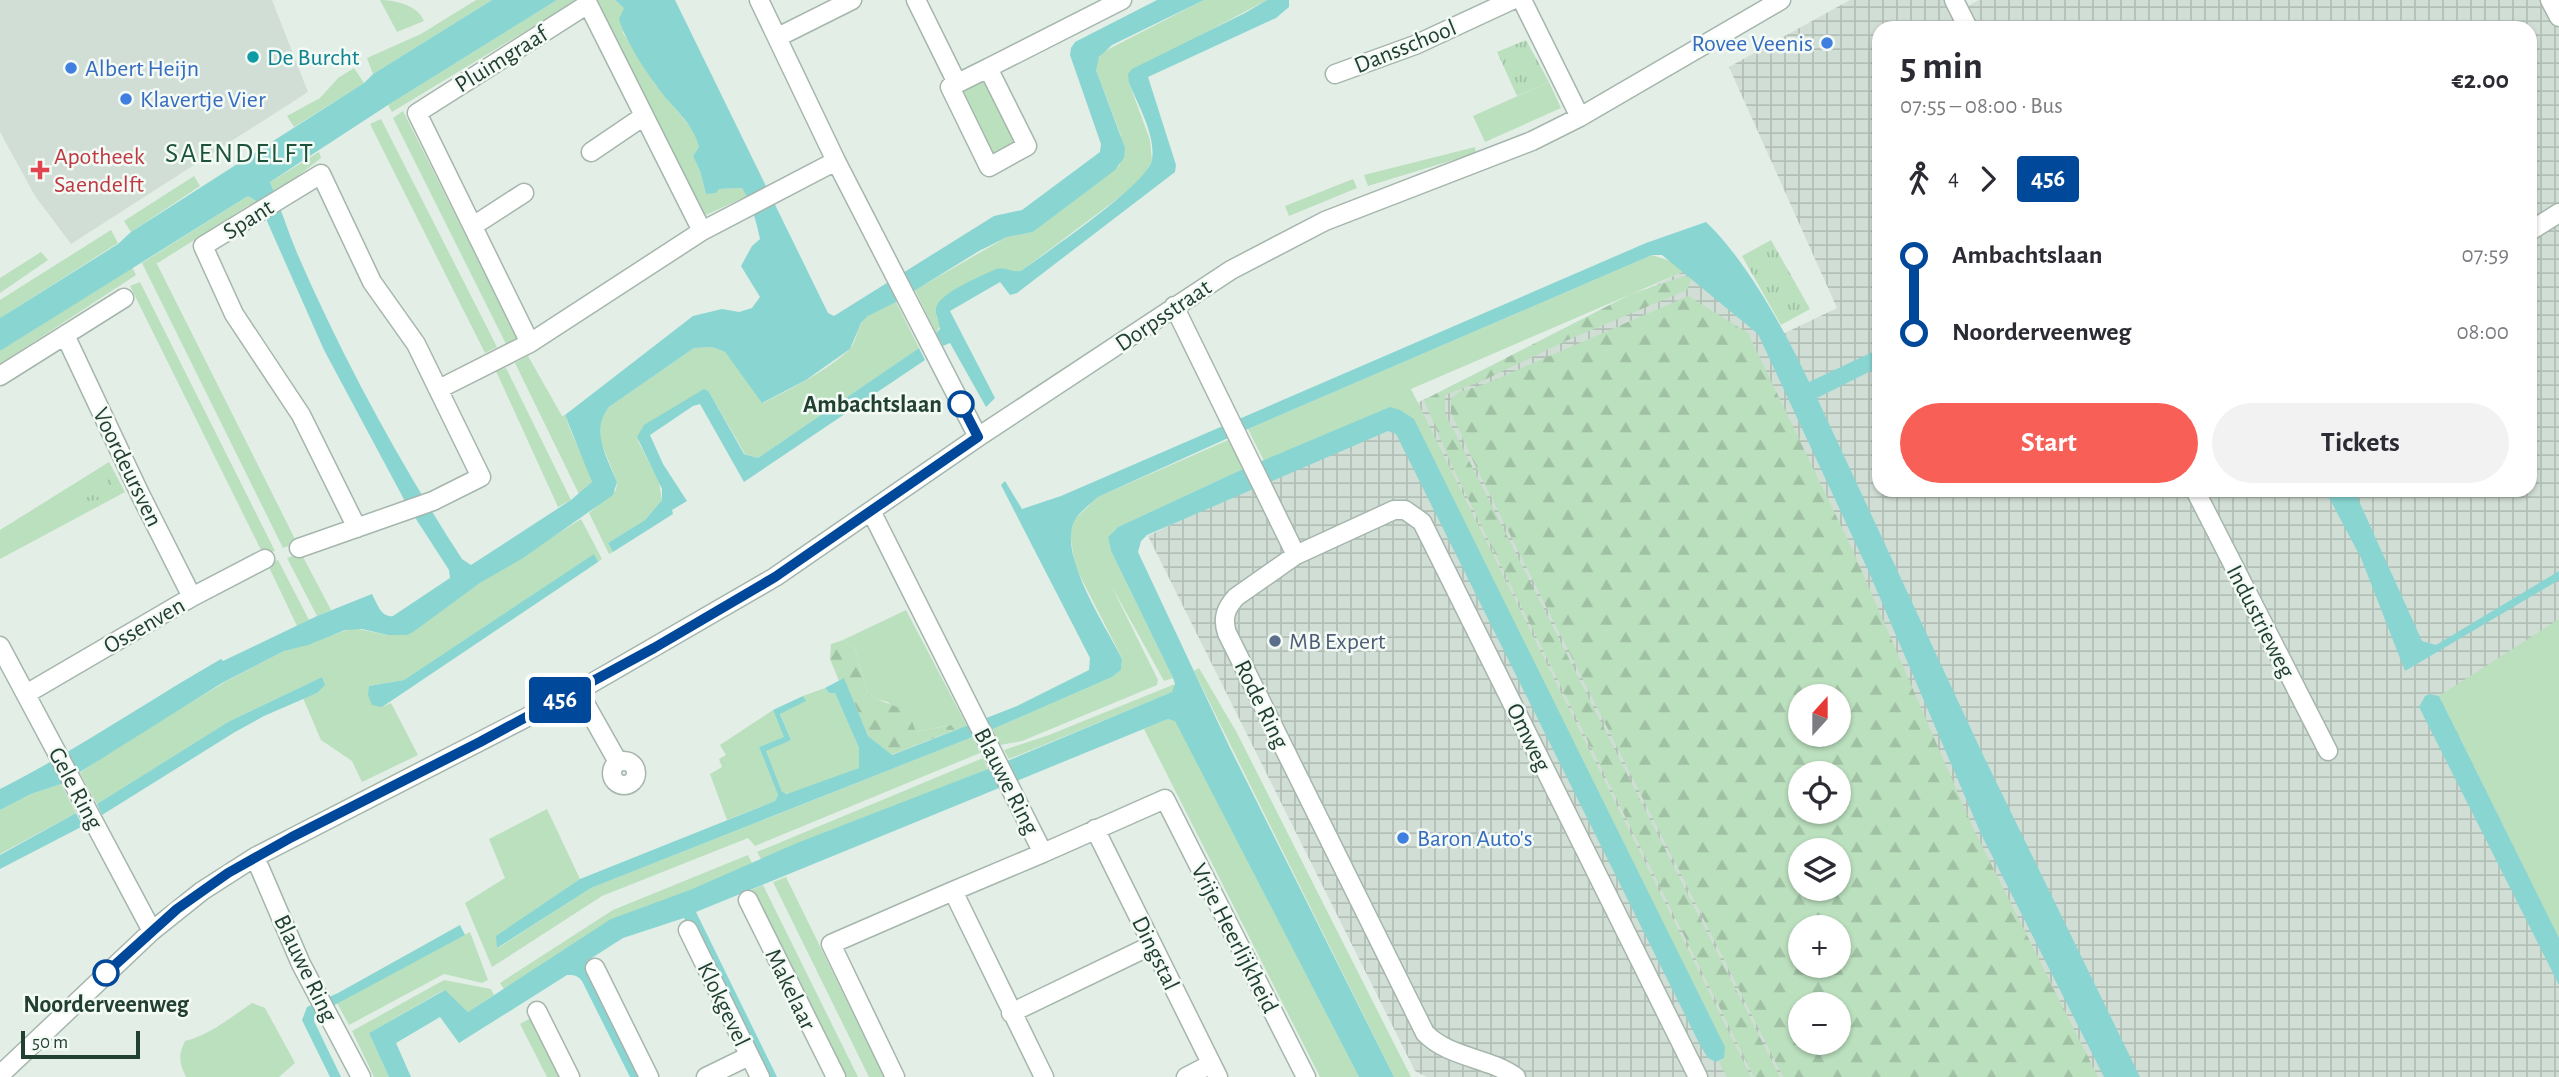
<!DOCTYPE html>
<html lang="en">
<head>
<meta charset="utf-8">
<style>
  body { margin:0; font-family:"Alegreya Sans",sans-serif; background:#f2f2f3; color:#2b2b33; height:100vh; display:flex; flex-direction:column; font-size:26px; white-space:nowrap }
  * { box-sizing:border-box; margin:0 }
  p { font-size:23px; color:#7c7c81 }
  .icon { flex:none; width:38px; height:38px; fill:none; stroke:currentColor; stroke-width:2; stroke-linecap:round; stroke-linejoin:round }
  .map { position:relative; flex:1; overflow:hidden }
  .side { position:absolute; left:1872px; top:21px; width:665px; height:476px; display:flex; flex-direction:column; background:#fff; border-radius:21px; box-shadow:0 2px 5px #0004 }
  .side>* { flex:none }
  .badge { padding:0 14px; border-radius:5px; font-size:24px; line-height:46px }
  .needle { width:46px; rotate:21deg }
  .buttons { position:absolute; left:1788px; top:684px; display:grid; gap:14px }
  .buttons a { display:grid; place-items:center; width:63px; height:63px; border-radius:50%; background:#fff; box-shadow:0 2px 5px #0004; font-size:35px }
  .scale { position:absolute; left:21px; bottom:18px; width:119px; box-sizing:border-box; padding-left:7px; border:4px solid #224032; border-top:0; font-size:19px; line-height:24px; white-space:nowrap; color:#224032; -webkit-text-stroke:5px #f4faf6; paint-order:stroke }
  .map>.badge { position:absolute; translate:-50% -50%; box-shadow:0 0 0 4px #fff }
  .legs { display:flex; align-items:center; gap:10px; height:77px; padding:0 28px; font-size:23px }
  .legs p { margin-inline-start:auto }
  .overview { display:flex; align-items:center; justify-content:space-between; height:119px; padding:0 28px }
  h1 { font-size:38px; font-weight:700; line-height:52px }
  .button { display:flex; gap:14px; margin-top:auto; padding:14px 28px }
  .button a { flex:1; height:80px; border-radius:42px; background:#f86057; color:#fff; font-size:28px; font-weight:700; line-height:80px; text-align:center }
  .button a+a { background:#f2f2f3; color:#2b2b33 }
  ul { padding:0 28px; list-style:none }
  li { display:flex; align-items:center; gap:24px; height:77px; font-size:26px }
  li i { display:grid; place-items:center; width:10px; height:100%; margin:0 9px; background:currentColor }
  li i::after { content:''; width:18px; height:18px; margin:-9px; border:5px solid; border-radius:50%; background:#fff }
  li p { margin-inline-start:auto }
  li:first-child i { background:linear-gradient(#0000 50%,currentColor 0) }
  li:last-child i { background:linear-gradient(currentColor 50%,#0000 0) }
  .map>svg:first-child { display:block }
</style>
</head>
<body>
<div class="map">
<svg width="2559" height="1077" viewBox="0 0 2559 1077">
  <defs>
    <pattern id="industrial-grid" width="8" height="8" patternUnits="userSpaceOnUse" patternTransform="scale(1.75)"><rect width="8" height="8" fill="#d1ded6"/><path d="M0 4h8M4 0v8" fill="none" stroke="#b3c0b8"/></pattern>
    <pattern id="forest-firs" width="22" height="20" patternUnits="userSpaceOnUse" patternTransform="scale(1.75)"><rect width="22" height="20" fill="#bbe0be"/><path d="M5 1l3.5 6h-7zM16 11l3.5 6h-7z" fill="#a0c1a4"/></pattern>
    <pattern id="park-tufts" width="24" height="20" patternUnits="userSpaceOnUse" patternTransform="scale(1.75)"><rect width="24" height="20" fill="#bbe0be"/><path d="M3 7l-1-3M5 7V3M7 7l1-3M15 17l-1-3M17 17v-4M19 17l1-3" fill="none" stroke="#a0c1a4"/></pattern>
  </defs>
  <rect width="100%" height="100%" fill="#e3eee7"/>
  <path fill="#d1ded6" d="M 0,0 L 272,0 L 308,92 L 71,244 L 35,196 L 0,132 Z"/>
  <path fill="url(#industrial-grid)" fill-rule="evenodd" d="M 1850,0 L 1959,0 L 1964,8 L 1979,0 L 2559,0 L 2559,1077 L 1427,1077 L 1415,1071 L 1148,536 L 1698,264 L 1766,342 L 1837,308 L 1729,67 ZM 1880,28 L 2530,28 L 2530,490 L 1880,490 ZM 1801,696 L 1839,696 L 1839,735 L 1801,735 ZM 1801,774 L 1839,774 L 1839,812 L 1801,812 ZM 1801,850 L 1839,850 L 1839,889 L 1801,889 ZM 1801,928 L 1839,928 L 1839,966 L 1801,966 ZM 1801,1004 L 1839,1004 L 1839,1043 L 1801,1043 Z"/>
  <path fill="#bbe0be" d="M 380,0 C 394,0 418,5 424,21 L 397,32 Z
    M 476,0 L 492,0 L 373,74 L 367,58 L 421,34 Z
    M 557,0 L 577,0 L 392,112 L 388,105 Z
    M 595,0 L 615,0 L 625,8 L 623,33 L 655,84 L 696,134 L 699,147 L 693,156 L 700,171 L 706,194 L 719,189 L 742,188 L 747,196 L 706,215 L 697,204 Z
    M 1204,0 L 1267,0 L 1201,35 L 1129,83 L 1150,140 L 1152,161 L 1145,174 L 1125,193 L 1021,271 L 936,316 L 940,326 L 936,333 L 915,290 L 1007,237 L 1033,232 L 1120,165 L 1121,136 L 1096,70 L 1096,63 L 1103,52 Z
    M 354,68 L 364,83 L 294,127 L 287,116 L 320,98 L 338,78 Z
    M 985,77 L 1017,143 L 992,156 L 959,89 Z
    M 1549,82 L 1561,108 L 1485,142 L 1473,116 Z
    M 403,111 L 517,338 L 506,344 L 393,118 Z
    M 381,119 L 497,347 L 485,353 L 370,124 Z
    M 1475,147 L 1476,153 L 1368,186 L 1364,175 Z
    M 319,152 L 321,158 L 275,194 L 270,182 Z
    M 194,176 L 200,186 L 131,232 L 124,221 Z
    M 1353,179 L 1357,188 L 1289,216 L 1285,206 Z
    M 248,196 L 259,203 L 253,207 L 249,205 L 158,263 L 156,262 L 297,543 L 283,548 L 142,263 Z
    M 111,230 L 118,243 L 0,318 L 0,300 Z
    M 41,252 L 48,260 L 0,293 L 0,278 Z
    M 1652,255 L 1676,263 L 1685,271 L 1411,389 L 1751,1077 L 1727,1077 L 1719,1062 L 1724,1058 L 1414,419 L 1283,452 L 1264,461 L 1248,429 Z
    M 132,267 L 136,275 L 0,364 L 0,351 Z
    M 140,282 L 275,551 L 263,554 L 130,286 Z
    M 896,302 L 919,348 L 758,458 L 745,454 L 709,392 L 638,441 L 659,482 L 662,500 L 645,520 L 608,543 L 613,552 L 609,554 L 589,513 L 616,490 L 617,482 L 601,442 L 600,422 L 603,414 L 609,407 L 694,348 L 712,347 L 725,352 L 763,403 C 792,388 823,373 848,351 C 855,345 856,334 860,326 C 866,313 883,308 896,302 Z
    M 528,356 L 562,416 L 565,415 C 572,438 585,459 592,482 L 579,494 L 515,363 Z
    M 506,368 L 571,500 L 558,507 L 496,371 Z
    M 1228,440 L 1245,468 L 1118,527 L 1108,537 L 1111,551 L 1173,678 L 1164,681 L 1111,585 L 1158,680 L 1157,685 L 1022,741 L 1000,745 L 993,729 L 1112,677 L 1121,670 L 1122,658 L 1075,566 L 1070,533 L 1075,519 L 1098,497 Z
    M 109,462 L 125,492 L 0,559 L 0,530 Z
    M 581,519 L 602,559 L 598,562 L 593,555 L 404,680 L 369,686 L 382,707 L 391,703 L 418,755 L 362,782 L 352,761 L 321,740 L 303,698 L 317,693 L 322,677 L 228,722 L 97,804 L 80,773 L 114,749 L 225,682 L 284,651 L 353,628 L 388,635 L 407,635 L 480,583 Z
    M 301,553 L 331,610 L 317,616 L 287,558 Z
    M 278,560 L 309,620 L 297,626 L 267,563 Z
    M 906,610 L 967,726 L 955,730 L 950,725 L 916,732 L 888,702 L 876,699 L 867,692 L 855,649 L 843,640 Z
    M 2559,619 L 2559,938 L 2439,696 Z
    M 1199,668 L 1237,733 L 1411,1077 L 1394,1077 L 1194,671 Z
    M 1175,684 L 1173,692 L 1009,759 L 1004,750 L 1049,735 Z
    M 825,688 L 829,693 L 835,693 L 859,748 L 859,768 L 793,794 L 782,793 L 765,750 L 791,740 L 780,713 L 805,701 L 803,696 Z
    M 773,710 L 785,737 L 759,747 L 778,795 L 775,801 L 727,820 L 710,774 L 722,767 L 719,759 L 726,755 L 720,745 Z
    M 1168,719 L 1175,720 L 1359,1077 L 1320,1077 L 1144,729 Z
    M 973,737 L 980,753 L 755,846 L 748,838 L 602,896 L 492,967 L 465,903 L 505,878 L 489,839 L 547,809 L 580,879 L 497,936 L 498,948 L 591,888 Z
    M 983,758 L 988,769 L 761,859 L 757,852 Z
    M 61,784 L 76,813 L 0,854 L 0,810 L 31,794 Z
    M 748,855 L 752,863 L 591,935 L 504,989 L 500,983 L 613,910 Z
    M 786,877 L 884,1077 L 869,1077 L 773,882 Z
    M 763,885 L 858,1077 L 843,1077 L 749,891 Z
    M 470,932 L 488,980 L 482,983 L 444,974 L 349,1025 L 337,1003 Z
    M 444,980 L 491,989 L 494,995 L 468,1012 L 444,990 L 369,1033 L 389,1077 L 374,1077 L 352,1031 Z
    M 252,1003 L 265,1008 L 295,1063 L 279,1077 L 186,1077 C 179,1063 178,1055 185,1041 C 210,1035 231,1017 252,1003 Z
    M 531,1018 L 561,1077 L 547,1077 L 520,1024 Z"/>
  <path fill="url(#forest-firs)" fill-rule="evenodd" d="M 1685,276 L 1692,278 L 1687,290 L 1570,339 L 1482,381 L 1445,395 L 1445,413 L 1780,1077 L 1754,1077 L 1452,466 L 1424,400 L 1631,294 Z
    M 1688,296 L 1748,333 L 1853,551 L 1974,830 L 2098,1077 L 1783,1077 L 1477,469 L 1451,413 L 1451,398 L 1459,392 L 1485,384 ZM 1839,696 L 1839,735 L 1801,735 L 1801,696 ZM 1801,774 L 1839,774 L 1839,812 L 1801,812 ZM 1839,850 L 1839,889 L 1801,889 L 1801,850 ZM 1801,928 L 1839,928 L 1839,966 L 1801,966 ZM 1839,1004 L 1839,1043 L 1801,1043 L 1801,1004 Z
    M 843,640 L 855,649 L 867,692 L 876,699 L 908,711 L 916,732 L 951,725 L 955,730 L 891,755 L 868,736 L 844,679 L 839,681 L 830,659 L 831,644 Z"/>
  <path fill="url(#park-tufts)" d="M 1526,40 L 1549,82 L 1517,96 L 1497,52 Z
    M 1771,240 L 1810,309 L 1781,325 L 1742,256 Z
    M 111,479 L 113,498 L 79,502 L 76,484 Z"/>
  <path fill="#89d5d2" d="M 492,0 L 557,0 L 388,105 L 270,182 C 280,206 287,229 297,253 C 343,359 399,462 462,559 L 471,565 L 571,500 L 592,482 L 565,415 L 693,316 L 722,309 L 739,312 L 752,308 L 760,297 L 741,266 L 752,246 L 760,239 C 756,221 752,204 742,188 L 719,189 L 716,193 L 706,194 L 700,171 L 693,156 L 699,147 C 694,123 670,106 656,85 C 644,69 624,38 619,19 L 624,8 L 615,0 L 675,0 L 828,313 L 834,316 L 994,216 L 1022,210 L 1100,152 L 1101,144 L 1070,55 L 1071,48 L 1075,42 L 1157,0 L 1204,0 L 1112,45 L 1099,57 L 1096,70 L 1125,148 L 1124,158 L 1115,170 L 1033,232 L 1007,237 L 979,251 L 896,302 L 868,316 L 861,323 L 850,349 L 806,380 L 762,403 L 725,352 L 712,347 L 694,348 L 609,407 C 590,430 607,458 617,482 L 613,495 L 523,558 L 480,583 L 413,632 L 407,635 L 388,635 L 362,629 L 345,630 L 308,645 L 284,651 L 222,683 L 61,784 L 31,794 L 0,810 L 0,789 C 77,750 146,702 221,659 L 223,661 L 317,616 L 372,594 C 377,603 381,618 393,616 L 450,578 L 449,570 L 407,505 L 324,350 L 259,203 L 248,196 L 0,351 L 0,318 L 118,244 L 131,232 L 364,83 L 373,74 Z
    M 1267,0 L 1289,0 L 1289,7 L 1276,18 L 1148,77 L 1176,165 L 1175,172 L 1017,293 L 1010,295 L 1000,282 L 950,311 L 995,398 L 986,407 L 950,343 L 943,346 L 936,333 L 940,329 C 939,322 935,315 936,308 C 940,292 982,276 996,269 C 1005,266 1012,273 1021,271 C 1044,254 1148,184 1152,160 C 1156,135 1138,105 1129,83 L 1128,74 L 1132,69 L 1245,13 Z
    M 1706,222 C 1747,261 1785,331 1809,382 L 1879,349 L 1879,367 L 1817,398 L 1984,757 L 2140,1077 L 2104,1077 L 1981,834 L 1868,570 L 1758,334 L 1662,255 L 1652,255 L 1248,429 L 1098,497 C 1091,504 1079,512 1075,520 C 1056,553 1107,628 1122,659 L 1121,670 L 1112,677 L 993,729 L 591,888 L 497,948 L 496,936 L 580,879 L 775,801 L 778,795 L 759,747 L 784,737 L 773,710 L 803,696 L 806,701 L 780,714 L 791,740 L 766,751 L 782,792 L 787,794 L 859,768 L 859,748 L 835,693 L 829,693 L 825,688 L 844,678 L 868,736 L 892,755 L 1017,706 L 1089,670 L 1090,658 L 1001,485 L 1005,481 L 1022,509 L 1061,496 L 1646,243 Z
    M 919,348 L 925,360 L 744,482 L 700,404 L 693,406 L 650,435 L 663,464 L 687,501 L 672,510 L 673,514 L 613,552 L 608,543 L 645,520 L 662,500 L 662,489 L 637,437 L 644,425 L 704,389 L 709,392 L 744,454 L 758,458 Z
    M 1390,407 L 1400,410 L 1414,419 L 1725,1047 L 1724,1058 L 1716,1062 L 1708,1058 L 1700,1045 L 1396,434 L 1388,431 L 1147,535 L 1141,541 L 1138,552 L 1230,748 L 1394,1077 L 1359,1077 L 1175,721 L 1168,719 L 696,912 L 777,1077 L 766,1077 L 684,918 L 623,938 L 587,961 L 587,968 L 640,1077 L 630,1077 L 582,981 C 577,975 574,975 567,975 L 459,1043 L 440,1017 L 396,1043 L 411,1077 L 389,1077 L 369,1033 L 445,990 L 468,1012 L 611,919 L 690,890 L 797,843 L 988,769 L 1172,692 L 1175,684 L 1173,678 L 1111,551 L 1108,537 L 1118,527 L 1245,468 Z
    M 2325,490 L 2354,490 L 2422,641 L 2436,645 L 2559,571 L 2559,580 L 2405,671 L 2361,558 Z
    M 594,554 L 598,562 L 382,707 L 372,705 L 368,695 L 369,686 L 404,680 Z
    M 322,677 L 325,685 L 317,693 L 264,716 L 235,732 L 102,815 L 97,804 L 228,722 Z
    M 2430,694 L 2439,696 L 2559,938 L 2559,985 L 2419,707 L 2425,696 Z
    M 76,813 L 83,826 L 0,869 L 0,855 Z
    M 460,925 L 465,935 L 316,1015 L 314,1021 L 341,1077 L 330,1077 L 302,1020 L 307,1007 L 338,993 Z"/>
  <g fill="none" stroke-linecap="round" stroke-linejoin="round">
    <g stroke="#a5b6ad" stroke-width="21">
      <path id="minor" d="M 759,0 L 836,161 L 978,437
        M 916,0 L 957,83
        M 1522,0 L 1580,117
        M 1954,0 L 1968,28
        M 2550,0 L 2559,17
        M 778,37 L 852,0
        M 988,68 L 1027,146 L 989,167 L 950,87 Z
        M 988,68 L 1122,0
        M 1335,74 L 1415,45 L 1512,0
        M 591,152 L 644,116
        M 473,226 L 524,193
        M 2530,231 L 2559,213
        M 1174,306 L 1296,555 L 1236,597 C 1226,608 1222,618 1227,633 L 1425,1033 C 1449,1058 1488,1057 1516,1077
        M 65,335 L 139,492 L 192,597
        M 530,343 L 417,113 L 588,4 L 702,231
        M 0,376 L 124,298
        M 439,389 L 530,343 L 702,231 L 836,161
        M 2195,490 L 2328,751
        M 871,511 L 1043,853 L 953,891 L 1044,1077
        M 299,548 L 433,501 L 481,477 L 416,344 L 372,282 L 321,174 L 203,246 L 234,314 L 301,415 L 357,528
        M 1296,555 L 1394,510 L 1405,510 L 1422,522 L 1698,1077
        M 0,646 L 152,931
        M 578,691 L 618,762
        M 26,694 L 192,597 L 265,559
        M612 773a12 12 0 1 1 24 0a12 12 0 1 1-24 0Z
        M 1095,829 L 1218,1077
        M 1043,853 L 1165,799 L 1306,1077
        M 255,857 L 301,964 L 361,1077
        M 748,900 L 836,1077
        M 688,930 L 760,1077
        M 595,968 L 649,1077
        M 537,1011 L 570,1077
        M 1011,1013 L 1152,945
        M 0,1075 L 152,931 L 202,891 L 255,857 L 578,691 L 775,577 L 978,437 L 1231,270 L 1325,221 L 1532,141 L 1580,117 L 1781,0
        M 706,1077 L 749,1056
        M 895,1077 L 831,944 L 953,891
        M 1186,1077 L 1211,1064"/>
    </g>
    <use href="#minor" stroke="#fff" stroke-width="18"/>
  </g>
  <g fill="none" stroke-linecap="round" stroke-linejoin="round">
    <g stroke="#fff" stroke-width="16">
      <path id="line-1" d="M 106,973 L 177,909 L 228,873 L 292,837 L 480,742 L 654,648 L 775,577 L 978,437 L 961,404"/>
    </g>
    <use href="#line-1" stroke="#004899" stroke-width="10"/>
  </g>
  <g fill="#3f7fe0" stroke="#f4faf6" stroke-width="2.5">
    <circle cx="1827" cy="43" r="7"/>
    <circle cx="71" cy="68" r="7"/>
    <circle cx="126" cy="99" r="7"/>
    <circle cx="1403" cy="838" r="7"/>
  </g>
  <circle fill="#0f9aa8" stroke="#f4faf6" stroke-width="2.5" cx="253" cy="57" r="7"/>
  <path fill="#e0444e" stroke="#f4faf6" stroke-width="2.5" d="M36.5 159.5h7v7h7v7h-7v7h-7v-7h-7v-7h7z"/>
  <g fill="#fff" stroke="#004899" stroke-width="3.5">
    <circle cx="961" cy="404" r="12"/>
    <circle cx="106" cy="973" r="12"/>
  </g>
  <circle fill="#5c6f8a" stroke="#f4faf6" stroke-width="2.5" cx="1275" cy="641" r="7"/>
  <g text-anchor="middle" stroke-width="5" stroke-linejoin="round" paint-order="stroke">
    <g font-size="24" fill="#366cbe" stroke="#f4faf6" text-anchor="start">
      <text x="1813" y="51" text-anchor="end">Rovee Veenis</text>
      <text x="85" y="76">Albert Heijn</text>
      <text x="140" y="107">Klavertje Vier</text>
      <text x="1417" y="846">Baron Auto's</text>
    </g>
    <g font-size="24" fill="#224032" stroke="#f4faf6">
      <text transform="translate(1405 46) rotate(-22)" y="8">Dansschool</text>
      <text transform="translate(501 59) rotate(-32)" y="8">Pluimgraaf</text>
      <text transform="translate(248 219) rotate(-32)" y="8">Spant</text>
      <text transform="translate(1163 315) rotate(-34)" y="8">Dorpsstraat</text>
      <text transform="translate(128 467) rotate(64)" y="8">Voordeursven</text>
      <text transform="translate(2261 621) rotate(63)" y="8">Industrieweg</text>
      <text transform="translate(144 625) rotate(-30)" y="8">Ossenven</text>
      <text transform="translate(1262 704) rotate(64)" y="8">Rode Ring</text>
      <text transform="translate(1529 737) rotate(64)" y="8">Omweg</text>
      <text transform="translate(1007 781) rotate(63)" y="8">Blauwe Ring</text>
      <text transform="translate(76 788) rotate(62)" y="8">Gele Ring</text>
      <text transform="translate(1235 938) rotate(63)" y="8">Vrije Heerlijkheid</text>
      <text transform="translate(1156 953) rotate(64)" y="8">Dingstal</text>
      <text transform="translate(306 968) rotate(64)" y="8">Blauwe Ring</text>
      <text transform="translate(791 989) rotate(64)" y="8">Makelaar</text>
      <text transform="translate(724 1004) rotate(64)" y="8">Klokgevel</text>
    </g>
    <g font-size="24" fill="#0d838f" stroke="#f4faf6" text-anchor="start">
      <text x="267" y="65">De Burcht</text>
    </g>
    <g font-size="24" fill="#be3a42" stroke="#f4faf6" text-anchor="start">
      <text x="54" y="164">Apotheek<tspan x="54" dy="28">Saendelft</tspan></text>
    </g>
    <g font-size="24" font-weight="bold" fill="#224032" stroke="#f4faf6" text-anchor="end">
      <text x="942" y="412">Ambachtslaan</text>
      <text x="106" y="1012" text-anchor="middle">Noorderveenweg</text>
    </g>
    <g font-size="24" fill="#4e5e75" stroke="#f4faf6" text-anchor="start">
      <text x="1289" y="649">MB Expert</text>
    </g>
    <g font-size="28" letter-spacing="2" fill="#1d533c" stroke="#f4faf6">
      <text x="240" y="162">SAENDELFT</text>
    </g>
  </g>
</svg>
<div class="buttons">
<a><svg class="needle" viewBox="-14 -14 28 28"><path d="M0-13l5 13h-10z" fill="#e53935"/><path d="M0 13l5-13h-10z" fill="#7c7c81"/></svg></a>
<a><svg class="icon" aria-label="locate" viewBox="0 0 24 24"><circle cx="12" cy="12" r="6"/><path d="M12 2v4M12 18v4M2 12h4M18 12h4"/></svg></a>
<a><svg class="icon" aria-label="layers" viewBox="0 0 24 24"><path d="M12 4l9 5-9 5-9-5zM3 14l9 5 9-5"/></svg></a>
<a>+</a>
<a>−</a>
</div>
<div class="scale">50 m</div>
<b class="badge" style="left:560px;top:700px;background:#004899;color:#fff">456</b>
<section class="side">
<div class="overview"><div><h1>5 min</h1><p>07:55 – 08:00 · Bus</p></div><b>€2.00</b></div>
<div class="legs"><svg class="icon" aria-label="walk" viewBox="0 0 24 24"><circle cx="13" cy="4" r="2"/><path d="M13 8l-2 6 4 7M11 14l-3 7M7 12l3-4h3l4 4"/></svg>4<svg class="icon" aria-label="forward" viewBox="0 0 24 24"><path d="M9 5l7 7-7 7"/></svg><b class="badge" style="background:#004899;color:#fff">456</b></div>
<ul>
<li><i style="color:#004899"></i><b>Ambachtslaan</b><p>07:59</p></li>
<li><i style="color:#004899"></i><b>Noorderveenweg</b><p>08:00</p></li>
</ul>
<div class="button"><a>Start</a><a>Tickets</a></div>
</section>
</div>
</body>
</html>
